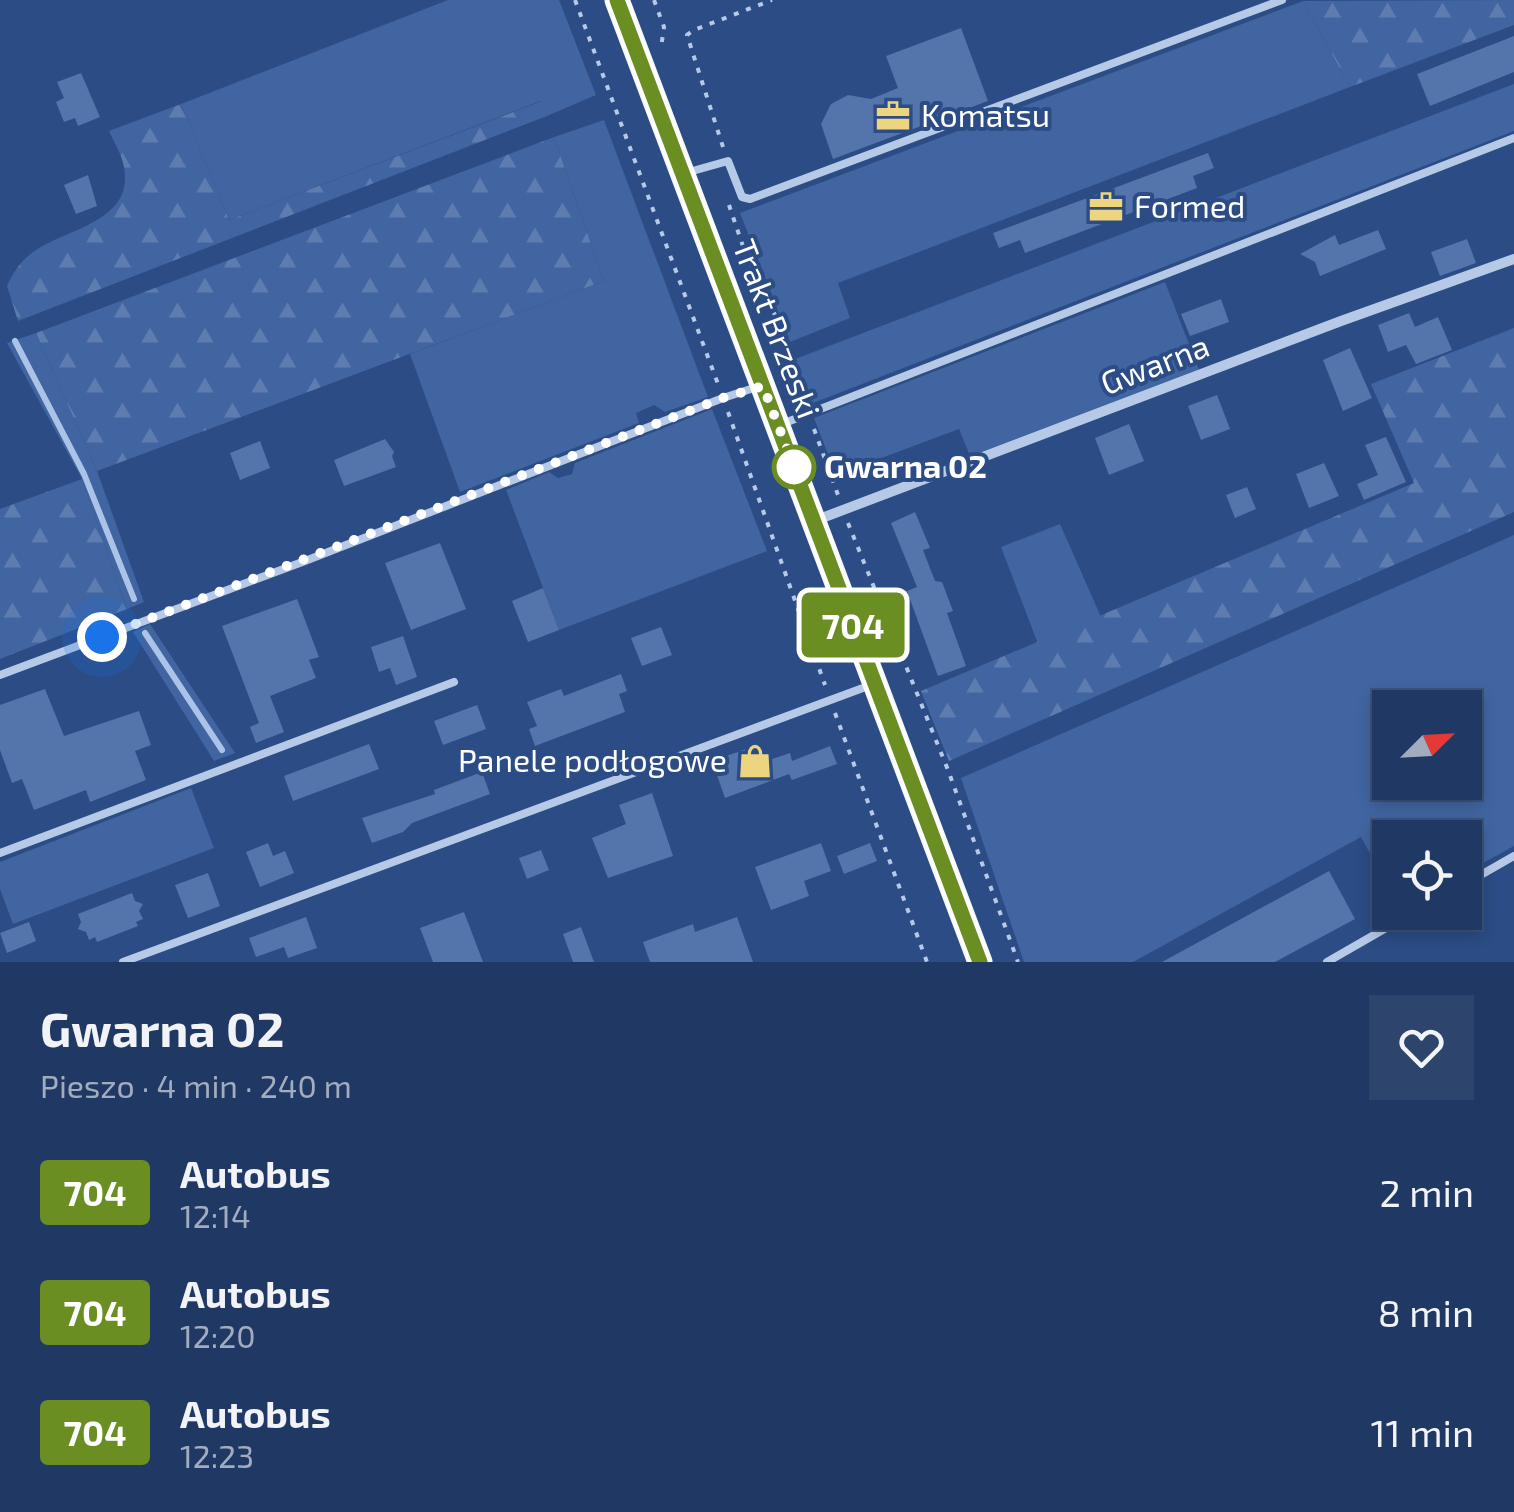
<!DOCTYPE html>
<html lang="pl">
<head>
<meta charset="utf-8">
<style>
  body { margin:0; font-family:"Exo 2",sans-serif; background:#2d446d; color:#f1f3f6; height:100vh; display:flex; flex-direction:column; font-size:38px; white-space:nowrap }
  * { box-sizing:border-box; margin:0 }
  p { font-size:32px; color:#a2acbf }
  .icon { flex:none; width:55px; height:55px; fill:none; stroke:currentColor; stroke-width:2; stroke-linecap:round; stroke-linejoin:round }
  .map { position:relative; height:962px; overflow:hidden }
  .panel { display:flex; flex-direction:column; background:#203964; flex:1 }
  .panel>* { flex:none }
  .badge { padding:0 20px; border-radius:8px; font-size:35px; line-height:65px }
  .needle { width:65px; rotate:66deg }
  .fabs { position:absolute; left:1372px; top:690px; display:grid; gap:20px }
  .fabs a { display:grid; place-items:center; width:110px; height:110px; border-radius:0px; background:#203964; box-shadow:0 5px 15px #0003,0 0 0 2px #3d5378; font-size:50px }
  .you { position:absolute; width:50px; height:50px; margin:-25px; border:8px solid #fff; border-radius:50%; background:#1a73e8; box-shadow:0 0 0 15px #1a73e833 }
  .map>.badge { position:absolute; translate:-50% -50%; box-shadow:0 0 0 5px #fff }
  .round { display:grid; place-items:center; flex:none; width:105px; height:105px; border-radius:0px; background:#2d446d }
  .head { display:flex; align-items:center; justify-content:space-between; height:170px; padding:0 40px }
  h1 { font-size:48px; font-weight:700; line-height:75px }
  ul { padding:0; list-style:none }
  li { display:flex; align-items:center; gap:30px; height:120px; padding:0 40px }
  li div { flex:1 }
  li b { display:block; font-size:38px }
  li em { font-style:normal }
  li .badge { min-width:110px; font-weight:700; text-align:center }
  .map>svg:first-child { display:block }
</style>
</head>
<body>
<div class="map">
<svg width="1514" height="962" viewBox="0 0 1514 962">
  <defs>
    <pattern id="forest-firs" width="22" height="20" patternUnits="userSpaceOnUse" patternTransform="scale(2.5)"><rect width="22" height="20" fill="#4065a1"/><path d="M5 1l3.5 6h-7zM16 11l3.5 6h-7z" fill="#5d7caf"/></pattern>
  </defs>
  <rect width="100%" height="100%" fill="#2b4c85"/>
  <path fill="#4065a1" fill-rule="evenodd" d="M 448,0 L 559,0 L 596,95 L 547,116 L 541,101 L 229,220 L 181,104 Z
    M 1303,1 L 1350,87 L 838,283 L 850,318 L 790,342 L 740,213 Z
    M 1514,84 L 1514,131 L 808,405 L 795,359 Z
    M 604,120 L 708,397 L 665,412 L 654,405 L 636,413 L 639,423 L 460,492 L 410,354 L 604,281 L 554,137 Z
    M 1165,282 L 1199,370 L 970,456 L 959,429 L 836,475 L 814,418 Z
    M 36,333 L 97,471 L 144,602 L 127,609 L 82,479 L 7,343 Z
    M 712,409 L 767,551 L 559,630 L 506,490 L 549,472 L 558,478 L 572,474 L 575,463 Z
    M 1060,524 L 1101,617 L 1038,644 L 1001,547 Z
    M 1514,535 L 1514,846 L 1465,873 L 1465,838 L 1390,838 L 1390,890 L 1361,837 L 1133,962 L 1024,962 L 961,778 ZM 1390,708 L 1465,708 L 1465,782 L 1390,782 Z
    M 150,624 L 235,753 L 214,761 L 133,632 Z
    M 191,788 L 214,848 L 13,924 L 0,889 L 0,862 Z"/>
  <path fill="url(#forest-firs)" d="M 1514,0 L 1514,25 L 1350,87 L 1303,1 Z
    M 542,101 L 547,116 L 18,321 L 7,286 C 14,271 22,259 36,250 C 69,228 134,221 124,167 C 122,155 114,142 109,131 L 181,104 L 229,220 Z
    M 554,137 L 604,281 L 97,471 L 36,333 Z
    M 1514,328 L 1514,512 L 949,761 L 921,691 L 1414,483 L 1371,384 Z
    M 82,479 L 127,609 L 0,659 L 0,509 Z"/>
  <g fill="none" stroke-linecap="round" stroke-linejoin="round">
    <path stroke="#abc3e7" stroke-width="6" d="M 15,341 L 84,474 L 134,599
      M 145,633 L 222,750"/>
  </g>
  <path fill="#5375ac" d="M 961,28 L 988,101 L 833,159 L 821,124 L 831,104 L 848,95 L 871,99 L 898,88 L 886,56 Z
    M 1514,36 L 1514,72 L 1430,106 L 1417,74 Z
    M 81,73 L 100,117 L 78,126 L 75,118 L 64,122 L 56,102 L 64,98 L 57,82 Z
    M 1208,153 L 1214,168 L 1193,176 L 1197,188 L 1025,253 L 1020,240 L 999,248 L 993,233 Z
    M 88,175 L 97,206 L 76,214 L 64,185 Z
    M 1378,230 L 1386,249 L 1320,276 L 1315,262 L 1300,254 L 1335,235 L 1339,245 Z
    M 1467,239 L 1476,263 L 1440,276 L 1431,252 Z
    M 1221,299 L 1229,322 L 1190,336 L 1181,314 Z
    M 1409,313 L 1415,327 L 1438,317 L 1452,350 L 1416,364 L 1406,345 L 1388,352 L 1378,325 Z
    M 1350,348 L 1372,398 L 1343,411 L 1323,360 Z
    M 1217,395 L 1230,429 L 1201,440 L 1188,406 Z
    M 1129,424 L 1144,461 L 1109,475 L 1095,438 Z
    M 1386,437 L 1406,482 L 1364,500 L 1357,484 L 1378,475 L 1365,445 Z
    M 385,439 L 394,452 L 392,456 L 396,467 L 344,486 L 334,460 Z
    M 260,441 L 270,468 L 240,480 L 230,453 Z
    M 1324,463 L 1339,496 L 1309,508 L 1296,474 Z
    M 1247,487 L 1256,509 L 1235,518 L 1226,495 Z
    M 915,512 L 930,548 L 923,550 L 935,581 L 942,582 L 953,611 L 947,613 L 966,666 L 938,676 L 907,591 L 917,587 L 891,523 Z
    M 440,543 L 466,609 L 411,630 L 385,563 Z
    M 543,588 L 559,630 L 528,642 L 512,601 Z
    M 297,599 L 319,657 L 309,660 L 316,678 L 270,696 L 284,732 L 256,743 L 250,727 L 259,723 L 222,626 Z
    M 661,627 L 672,655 L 642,666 L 631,638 Z
    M 403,636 L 417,677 L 396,685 L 390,668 L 379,672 L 371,647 Z
    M 621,674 L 627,691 L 619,694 L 625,712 L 535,746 L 529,729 L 537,726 L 527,702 L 561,689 L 564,696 Z
    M 45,689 L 64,736 L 139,711 L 151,745 L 135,751 L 146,780 L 90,802 L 86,790 L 34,810 L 22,779 L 12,783 L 0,750 L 0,705 Z
    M 477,705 L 486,729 L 443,745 L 434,721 Z
    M 369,744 L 379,769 L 293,801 L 284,776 Z
    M 830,746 L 837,764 L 792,780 L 789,774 L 725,798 L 712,761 L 749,748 L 755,765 L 790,753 L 792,761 Z
    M 482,772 L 490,794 L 412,823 L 403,832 L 372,843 L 362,818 L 435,794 L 434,790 Z
    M 652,793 L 673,856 L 608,878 L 592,838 L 626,824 L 619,805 Z
    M 268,843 L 273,856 L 285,851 L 294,873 L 260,887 L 246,852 Z
    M 821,843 L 831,871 L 804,881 L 809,896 L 771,910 L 755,867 Z
    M 870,843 L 877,861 L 844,874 L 837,856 Z
    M 541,850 L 549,870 L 527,879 L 519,858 Z
    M 1329,871 L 1355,919 L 1275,962 L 1162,962 Z
    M 208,873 L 220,906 L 188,918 L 175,885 Z
    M 132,893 L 135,901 L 143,904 L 139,911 L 143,919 L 136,922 L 138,926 L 97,942 L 95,937 L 89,940 L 86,932 L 78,929 L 81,922 L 78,914 Z
    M 464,912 L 483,962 L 433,962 L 420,928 Z
    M 306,917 L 317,948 L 288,958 L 284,947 L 256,957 L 249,938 Z
    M 737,917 L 753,962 L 650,962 L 643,942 L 693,924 L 695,932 Z
    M 29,922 L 36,941 L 7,953 L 0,933 Z
    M 581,927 L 594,962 L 573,962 L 563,934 Z"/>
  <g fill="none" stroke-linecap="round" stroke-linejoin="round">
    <path stroke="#b6c9e7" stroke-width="4" stroke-dasharray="5 8" stroke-linecap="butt" d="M 575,0 L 718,384
      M 654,0 L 664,27 L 661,48
      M 723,147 L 687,35 L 694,30 L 772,0
      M 729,205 L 750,267 L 775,315 L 804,401
      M 728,412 L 825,685
      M 814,429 L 838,495
      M 848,523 L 948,770 L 1018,962
      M 835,713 L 927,962"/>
    <path stroke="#b6c9e7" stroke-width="8" d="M 689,172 L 728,161 L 742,197 L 750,199 L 1282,0
      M 782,424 L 1514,138
      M 0,675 L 305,561 L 723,398 L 757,387
      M 0,853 L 454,682
      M 1465,884 L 1514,856
      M 123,962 L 871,685
      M 1327,962 L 1414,912"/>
    <path stroke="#b6c9e7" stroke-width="10" d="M 814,521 L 1341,321 L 1514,259"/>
    <path stroke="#f7f9fe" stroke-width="25" d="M 617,0 L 980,962"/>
  </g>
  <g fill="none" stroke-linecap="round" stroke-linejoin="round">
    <g stroke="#fff" stroke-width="22">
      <path id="line" d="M 617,0 L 980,962"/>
    </g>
    <use href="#line" stroke="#6b8e23" stroke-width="15"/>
    <path stroke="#fff" stroke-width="10" stroke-dasharray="0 18" d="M 102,637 L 723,398 L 763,386 L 794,467"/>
  </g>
  <defs>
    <g id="office-bare" transform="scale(2.7)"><path d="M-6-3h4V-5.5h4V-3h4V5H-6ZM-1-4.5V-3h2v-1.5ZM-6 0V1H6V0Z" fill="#edd47e" stroke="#2b4c85" stroke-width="2.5" paint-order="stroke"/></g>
    <g id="shop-bare" transform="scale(2.7)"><path d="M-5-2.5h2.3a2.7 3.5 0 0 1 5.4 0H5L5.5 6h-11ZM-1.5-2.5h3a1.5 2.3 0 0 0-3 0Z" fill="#edd47e" stroke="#2b4c85" stroke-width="2.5" paint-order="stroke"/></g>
  </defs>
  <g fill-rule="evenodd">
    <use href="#office-bare" x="893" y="116"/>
    <use href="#office-bare" x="1106" y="207"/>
    <use href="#shop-bare" x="755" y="761"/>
  </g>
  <circle fill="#fff" stroke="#6b8e23" stroke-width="5" cx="794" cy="467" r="20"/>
  <g text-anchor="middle" stroke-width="8" stroke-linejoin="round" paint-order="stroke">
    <g font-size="32" fill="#fff" stroke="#2b4c85" text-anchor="start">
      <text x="921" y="127">Komatsu</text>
      <text x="1134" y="218">Formed</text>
      <text x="727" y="772" text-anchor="end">Panele podłogowe</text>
    </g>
    <g font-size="32" fill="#fff" stroke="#2b4c85">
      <text transform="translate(776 329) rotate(69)" y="11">Trakt Brzeski</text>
      <text transform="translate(1155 365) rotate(-21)" y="11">Gwarna</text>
    </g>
    <g font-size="32" font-weight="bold" fill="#fff" stroke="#2b4c85" text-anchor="start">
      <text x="824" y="478">Gwarna 02</text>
    </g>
  </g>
</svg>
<div class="fabs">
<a><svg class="needle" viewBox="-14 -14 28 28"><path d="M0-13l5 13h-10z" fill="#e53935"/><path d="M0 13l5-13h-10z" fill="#a2acbf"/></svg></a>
<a><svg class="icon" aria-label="locate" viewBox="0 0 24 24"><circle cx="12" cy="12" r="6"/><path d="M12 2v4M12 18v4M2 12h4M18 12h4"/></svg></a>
</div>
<div class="you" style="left:102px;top:637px"></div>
<b class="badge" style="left:853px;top:625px;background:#6b8e23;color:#fff">704</b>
</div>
<section class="panel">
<div class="head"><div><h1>Gwarna 02</h1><p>Pieszo · 4 min · 240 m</p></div><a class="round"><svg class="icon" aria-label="heart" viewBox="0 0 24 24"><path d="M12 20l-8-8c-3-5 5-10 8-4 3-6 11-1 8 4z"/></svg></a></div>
<ul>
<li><span class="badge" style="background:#6b8e23;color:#fff">704</span><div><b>Autobus</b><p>12:14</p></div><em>2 min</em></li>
<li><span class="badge" style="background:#6b8e23;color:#fff">704</span><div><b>Autobus</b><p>12:20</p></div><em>8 min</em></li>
<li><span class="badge" style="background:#6b8e23;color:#fff">704</span><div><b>Autobus</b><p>12:23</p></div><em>11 min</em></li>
</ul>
</section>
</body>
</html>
